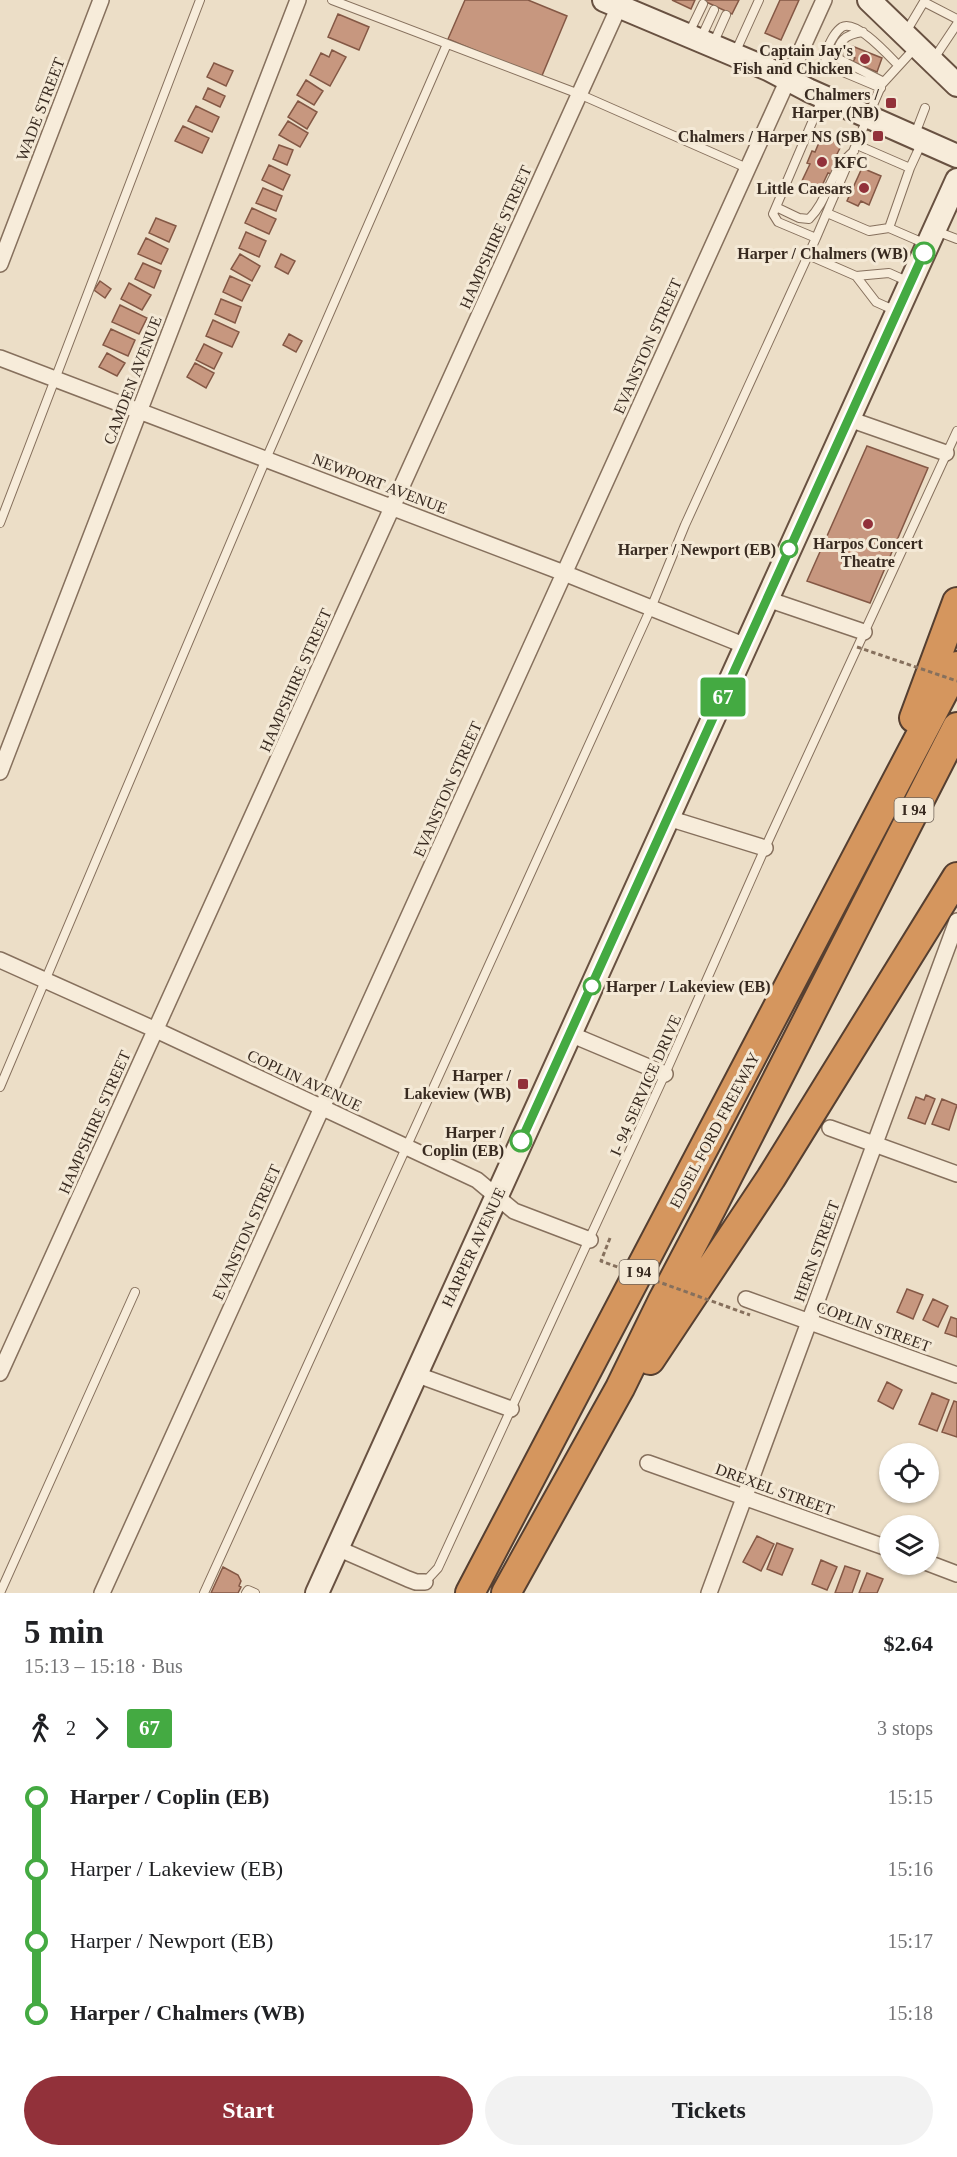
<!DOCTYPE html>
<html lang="en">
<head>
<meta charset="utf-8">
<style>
  body { margin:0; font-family:Georgia,serif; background:#f2f2f2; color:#202124; height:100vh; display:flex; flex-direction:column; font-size:22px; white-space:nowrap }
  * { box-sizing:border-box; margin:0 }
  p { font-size:20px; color:#757577 }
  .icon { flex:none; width:33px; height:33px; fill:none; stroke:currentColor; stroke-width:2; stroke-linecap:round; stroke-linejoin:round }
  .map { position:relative; height:1593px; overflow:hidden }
  .panel { display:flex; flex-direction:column; background:#fff; flex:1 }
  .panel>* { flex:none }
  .badge { padding:0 12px; border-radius:4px; font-size:21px; line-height:39px }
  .controls { position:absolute; left:879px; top:1443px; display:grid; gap:12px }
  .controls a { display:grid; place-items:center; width:60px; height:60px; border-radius:50%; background:#fff; box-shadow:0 2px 4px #0004; font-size:30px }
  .map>.badge { position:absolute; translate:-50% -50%; box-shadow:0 0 0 3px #fff }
  .legs { display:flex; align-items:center; gap:9px; height:66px; padding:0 24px; font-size:20px }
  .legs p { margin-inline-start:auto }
  .headline { display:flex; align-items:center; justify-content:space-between; height:102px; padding:0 24px }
  h1 { font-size:33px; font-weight:800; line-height:45px }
  .primary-button { display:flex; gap:12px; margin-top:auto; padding:12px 24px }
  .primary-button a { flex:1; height:69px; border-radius:36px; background:#92313a; color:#fff; font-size:24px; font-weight:800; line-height:69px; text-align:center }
  .primary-button a+a { background:#f2f2f2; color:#202124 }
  ul { padding:0 24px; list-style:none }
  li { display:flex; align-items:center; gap:21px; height:72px; font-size:22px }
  li i { display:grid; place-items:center; width:9px; height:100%; margin:0 8px; background:currentColor }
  li i::after { content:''; width:15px; height:15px; margin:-8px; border:4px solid; border-radius:50%; background:#fff }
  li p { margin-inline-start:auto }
  li:first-child i { background:linear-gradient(#0000 50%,currentColor 0) }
  li:last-child i { background:linear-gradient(currentColor 50%,#0000 0) }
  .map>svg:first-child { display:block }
</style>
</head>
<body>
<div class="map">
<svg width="957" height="1593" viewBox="0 0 957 1593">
  <rect width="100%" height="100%" fill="#ecdec7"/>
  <path fill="#c7977f" stroke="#845845" stroke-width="1.5" d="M 465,0 L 528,0 L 567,16 L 541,78 L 448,39 Z
    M 672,0 L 695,0 L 691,9 Z
    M 702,0 L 739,0 L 732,14 Z
    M 780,0 L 799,0 L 781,40 L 765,33 Z
    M 338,14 L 369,27 L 359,50 L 328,37 Z
    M 852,46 L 882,58 L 877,72 L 853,62 L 855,58 L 848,56 Z
    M 332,50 L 346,57 L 330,86 L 310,75 L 321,53 L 329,57 Z
    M 214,63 L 233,71 L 226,86 L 207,77 Z
    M 306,80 L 323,91 L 314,105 L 297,95 Z
    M 208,88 L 225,96 L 220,107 L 203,99 Z
    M 298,101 L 317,112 L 307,129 L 288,117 Z
    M 196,106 L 219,117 L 212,132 L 188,121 Z
    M 288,121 L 308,133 L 300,147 L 279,135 Z
    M 183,126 L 209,138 L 202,153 L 175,141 Z
    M 823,133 L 843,142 L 837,154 L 839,156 L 831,174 L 828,173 L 819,192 L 801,183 L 810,164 L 807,163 L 812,151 L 815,152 Z
    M 279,145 L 293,150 L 287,165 L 273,159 Z
    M 269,165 L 290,175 L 283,190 L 262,180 Z
    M 862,168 L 881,176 L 869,205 L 861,201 L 858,206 L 847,201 Z
    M 263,188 L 282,196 L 276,211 L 256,203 Z
    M 252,208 L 276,219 L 269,234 L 245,223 Z
    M 156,218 L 176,226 L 169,242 L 149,233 Z
    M 246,232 L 266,241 L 259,257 L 239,248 Z
    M 146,238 L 168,249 L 161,264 L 138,254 Z
    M 240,254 L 260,266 L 252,281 L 231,269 Z
    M 281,254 L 295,261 L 288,274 L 275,267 Z
    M 143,263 L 161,271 L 154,288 L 135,279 Z
    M 230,276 L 250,285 L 242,301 L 223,292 Z
    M 100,281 L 111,289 L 105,298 L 94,290 Z
    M 129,283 L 151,295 L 142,310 L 121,299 Z
    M 221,299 L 241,307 L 235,323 L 215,314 Z
    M 120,305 L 147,318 L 139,334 L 112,322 Z
    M 213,320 L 239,332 L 232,347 L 206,336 Z
    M 111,329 L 135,340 L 128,356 L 103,345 Z
    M 289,334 L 302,341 L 296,352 L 283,345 Z
    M 204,344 L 222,353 L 214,369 L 196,360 Z
    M 107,353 L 125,363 L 117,376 L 99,367 Z
    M 195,363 L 214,373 L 206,388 L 187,377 Z
    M 867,446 L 928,468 L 870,603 L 807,581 Z
    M 926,1095 L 935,1099 L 925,1124 L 908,1118 L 916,1097 L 924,1100 Z
    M 942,1099 L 957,1105 L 949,1130 L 932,1124 Z
    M 907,1289 L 923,1295 L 913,1319 L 897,1312 Z
    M 933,1299 L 948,1306 L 938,1327 L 923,1320 Z
    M 951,1317 L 957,1319 L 957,1337 L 945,1333 Z
    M 887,1382 L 902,1390 L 893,1409 L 878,1401 Z
    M 932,1393 L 949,1400 L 937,1431 L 919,1424 Z
    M 954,1401 L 957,1402 L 957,1437 L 942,1432 Z
    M 757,1536 L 774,1544 L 761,1571 L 743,1562 Z
    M 777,1543 L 793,1549 L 782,1575 L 767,1569 Z
    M 821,1560 L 837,1567 L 827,1590 L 812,1584 Z
    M 845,1566 L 860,1571 L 852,1593 L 835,1593 Z
    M 223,1567 L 238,1575 L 241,1581 L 239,1586 L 241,1587 L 238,1593 L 211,1593 Z
    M 867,1573 L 883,1579 L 877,1593 L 859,1593 Z"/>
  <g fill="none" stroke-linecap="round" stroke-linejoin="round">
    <g stroke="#86705d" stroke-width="10">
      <path id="lane" d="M 332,0 L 579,94 L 747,168
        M 924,2 L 957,19
        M 863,32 C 846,34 835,42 839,59 L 884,82
        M 906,32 L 925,0
        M 689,33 L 703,4
        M 701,38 L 714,10
        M 713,44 L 726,15
        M 735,53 L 759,0
        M 933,60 L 957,24
        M 881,88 L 831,67 L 827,64 L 824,55 C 829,46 833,33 842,27 C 856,19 888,55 898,65
        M 915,134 L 925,108
        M 857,145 L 910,168 L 889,228 L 926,244
        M 910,168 L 922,142
        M 776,207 L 799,218 L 809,219 C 830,198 828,172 854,151
        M 827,213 L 869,231 L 889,228
        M 936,231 L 957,239
        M 816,238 L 778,222 L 773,214 L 822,99
        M 808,255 L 856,276 L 876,302 L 896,311
        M 856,276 L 889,273 L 909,282
        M 0,523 L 200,0
        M 0,1087 L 266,459 L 447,44
        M 425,1582 L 438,1568 L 665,1074 L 765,848 L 957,431
        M 0,1593 L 135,1292
        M 204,1593 L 651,608 L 685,525 L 816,238 L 882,84 L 915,48
        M 246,1593 L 248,1590 L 255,1593"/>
    </g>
    <g stroke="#86705d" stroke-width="18">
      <path id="street" d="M 0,264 L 101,0
        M 0,358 L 564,573 L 746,646
        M 849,419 L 946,453
        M 767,599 L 864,632
        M 0,772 L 298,0
        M 668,818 L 765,848
        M 0,960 L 156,1030 L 477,1180 L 514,1211 L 590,1240
        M 570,1034 L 665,1074
        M 830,1128 L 957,1174
        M 746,1299 L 957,1375
        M 0,1373 L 622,0
        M 415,1374 L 511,1409
        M 648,1463 L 890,1549
        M 337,1548 L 408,1579 L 416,1582 L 425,1582
        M 928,1563 L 957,1574
        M 102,1593 L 824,0
        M 709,1593 L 957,921"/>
    </g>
    <g stroke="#685141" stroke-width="26">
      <path id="secondary" d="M 604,0 L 768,69 L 808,90 L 957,156
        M 869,0 L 957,85
        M 317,1593 L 957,180"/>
    </g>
    <g stroke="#553f31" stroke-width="32">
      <path id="highway" d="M 914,718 L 957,602
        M 650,1360 L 771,1178 L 957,877
        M 470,1593 L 957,666
        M 506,1593 L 620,1388 L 663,1300 L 712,1207 L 957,727"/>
    </g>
    <use href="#lane" stroke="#f7ecda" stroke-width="8"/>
    <use href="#street" stroke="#f7ecda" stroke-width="15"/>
    <use href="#secondary" stroke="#f7ecda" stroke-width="22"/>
    <use href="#highway" stroke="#d5965e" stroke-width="28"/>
    <path stroke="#86705d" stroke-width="3" stroke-dasharray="4.5 3" stroke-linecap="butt" d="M 857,647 L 957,681
      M 610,1238 L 601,1261 L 750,1315"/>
  </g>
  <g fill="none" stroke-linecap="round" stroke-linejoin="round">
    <g stroke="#fff" stroke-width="14">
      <path id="line-1" d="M 521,1141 L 924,253"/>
    </g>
    <use href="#line-1" stroke="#44aa42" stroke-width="9"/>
  </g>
  <g fill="#92313a" stroke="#f4e9d6" stroke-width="2">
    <circle cx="865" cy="59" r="6"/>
    <rect x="885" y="97" width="12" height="12" rx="3"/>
    <rect x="872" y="130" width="12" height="12" rx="3"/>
    <circle cx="822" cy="162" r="6"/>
    <circle cx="864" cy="188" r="6"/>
    <circle cx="868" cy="524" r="6"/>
    <rect x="517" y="1078" width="12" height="12" rx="3"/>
  </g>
  <g fill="#fff" stroke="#44aa42" stroke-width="3">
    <circle cx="924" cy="253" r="10"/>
    <circle cx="789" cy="549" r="8"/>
    <circle cx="592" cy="986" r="8"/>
    <circle cx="521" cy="1141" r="10"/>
  </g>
  <g text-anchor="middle" stroke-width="6" stroke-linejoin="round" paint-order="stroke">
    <g fill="#f4e9d6" stroke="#706357" stroke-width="1.5">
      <rect x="894.5" y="798" width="39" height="24" rx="4.5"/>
      <rect x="619.5" y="1260" width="39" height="24" rx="4.5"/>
    </g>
    <g font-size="15" font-weight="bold" fill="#382a20">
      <text x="914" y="815">I 94</text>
      <text x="639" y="1277">I 94</text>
    </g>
    <g font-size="16" font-weight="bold" fill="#382a20" stroke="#f4e9d6" text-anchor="end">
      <text x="853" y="56">Captain Jay's<tspan x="853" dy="18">Fish and Chicken</tspan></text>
      <text x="879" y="100">Chalmers /<tspan x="879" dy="18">Harper (NB)</tspan></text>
      <text x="866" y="142">Chalmers / Harper NS (SB)</text>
      <text x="834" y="168" text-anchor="start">KFC</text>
      <text x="852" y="194">Little Caesars</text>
      <text x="868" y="549" text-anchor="middle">Harpos Concert<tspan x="868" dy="18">Theatre</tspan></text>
      <text x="511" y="1081">Harper /<tspan x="511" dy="18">Lakeview (WB)</tspan></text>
    </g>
    <g font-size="16" fill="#382a20" stroke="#f4e9d6">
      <text transform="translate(40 109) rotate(-69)" y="6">WADE STREET</text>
      <text transform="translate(495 237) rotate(-66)" y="6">HAMPSHIRE STREET</text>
      <text transform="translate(647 346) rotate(-66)" y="6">EVANSTON STREET</text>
      <text transform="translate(132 380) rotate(-69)" y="6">CAMDEN AVENUE</text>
      <text transform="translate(380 483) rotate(21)" y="6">NEWPORT AVENUE</text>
      <text transform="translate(295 680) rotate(-66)" y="6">HAMPSHIRE STREET</text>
      <text transform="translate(447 789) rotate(-66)" y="6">EVANSTON STREET</text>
      <text transform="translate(305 1080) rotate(25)" y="6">COPLIN AVENUE</text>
      <text transform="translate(645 1085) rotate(-66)" y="6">I- 94 SERVICE DRIVE</text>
      <text transform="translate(94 1122) rotate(-66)" y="6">HAMPSHIRE STREET</text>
      <text transform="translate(714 1130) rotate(-62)" y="6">EDSEL FORD FREEWAY</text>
      <text transform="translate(246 1232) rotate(-66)" y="6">EVANSTON STREET</text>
      <text transform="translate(473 1247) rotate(-65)" y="6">HARPER AVENUE</text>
      <text transform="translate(816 1251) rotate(-70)" y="6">HERN STREET</text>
      <text transform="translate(874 1326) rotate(20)" y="6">COPLIN STREET</text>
      <text transform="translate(775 1489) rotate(20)" y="6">DREXEL STREET</text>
    </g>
    <g font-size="16" font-weight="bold" fill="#382a20" stroke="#f4e9d6" text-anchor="end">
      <text x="908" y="259">Harper / Chalmers (WB)</text>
      <text x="776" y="555">Harper / Newport (EB)</text>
      <text x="606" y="992" text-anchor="start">Harper / Lakeview (EB)</text>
      <text x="504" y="1138">Harper /<tspan x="504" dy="18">Coplin (EB)</tspan></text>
    </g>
  </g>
</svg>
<div class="controls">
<a><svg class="icon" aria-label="locate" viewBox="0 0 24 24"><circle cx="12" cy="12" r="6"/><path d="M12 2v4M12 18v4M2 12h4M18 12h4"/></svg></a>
<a><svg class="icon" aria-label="layers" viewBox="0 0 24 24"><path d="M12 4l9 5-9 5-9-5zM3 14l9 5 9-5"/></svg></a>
</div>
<b class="badge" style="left:723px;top:697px;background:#44aa42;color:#fff">67</b>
</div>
<section class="panel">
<div class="headline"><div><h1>5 min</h1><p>15:13 – 15:18 · Bus</p></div><b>$2.64</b></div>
<div class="legs"><svg class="icon" aria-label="walk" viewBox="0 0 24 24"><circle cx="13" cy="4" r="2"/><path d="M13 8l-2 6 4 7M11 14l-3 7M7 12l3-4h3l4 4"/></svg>2<svg class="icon" aria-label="forward" viewBox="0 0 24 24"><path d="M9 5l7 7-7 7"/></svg><b class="badge" style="background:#44aa42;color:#fff">67</b><p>3 stops</p></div>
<ul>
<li><i style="color:#44aa42"></i><b>Harper / Coplin (EB)</b><p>15:15</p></li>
<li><i style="color:#44aa42"></i><span>Harper / Lakeview (EB)</span><p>15:16</p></li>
<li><i style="color:#44aa42"></i><span>Harper / Newport (EB)</span><p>15:17</p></li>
<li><i style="color:#44aa42"></i><b>Harper / Chalmers (WB)</b><p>15:18</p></li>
</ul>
<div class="primary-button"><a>Start</a><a>Tickets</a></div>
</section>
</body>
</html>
